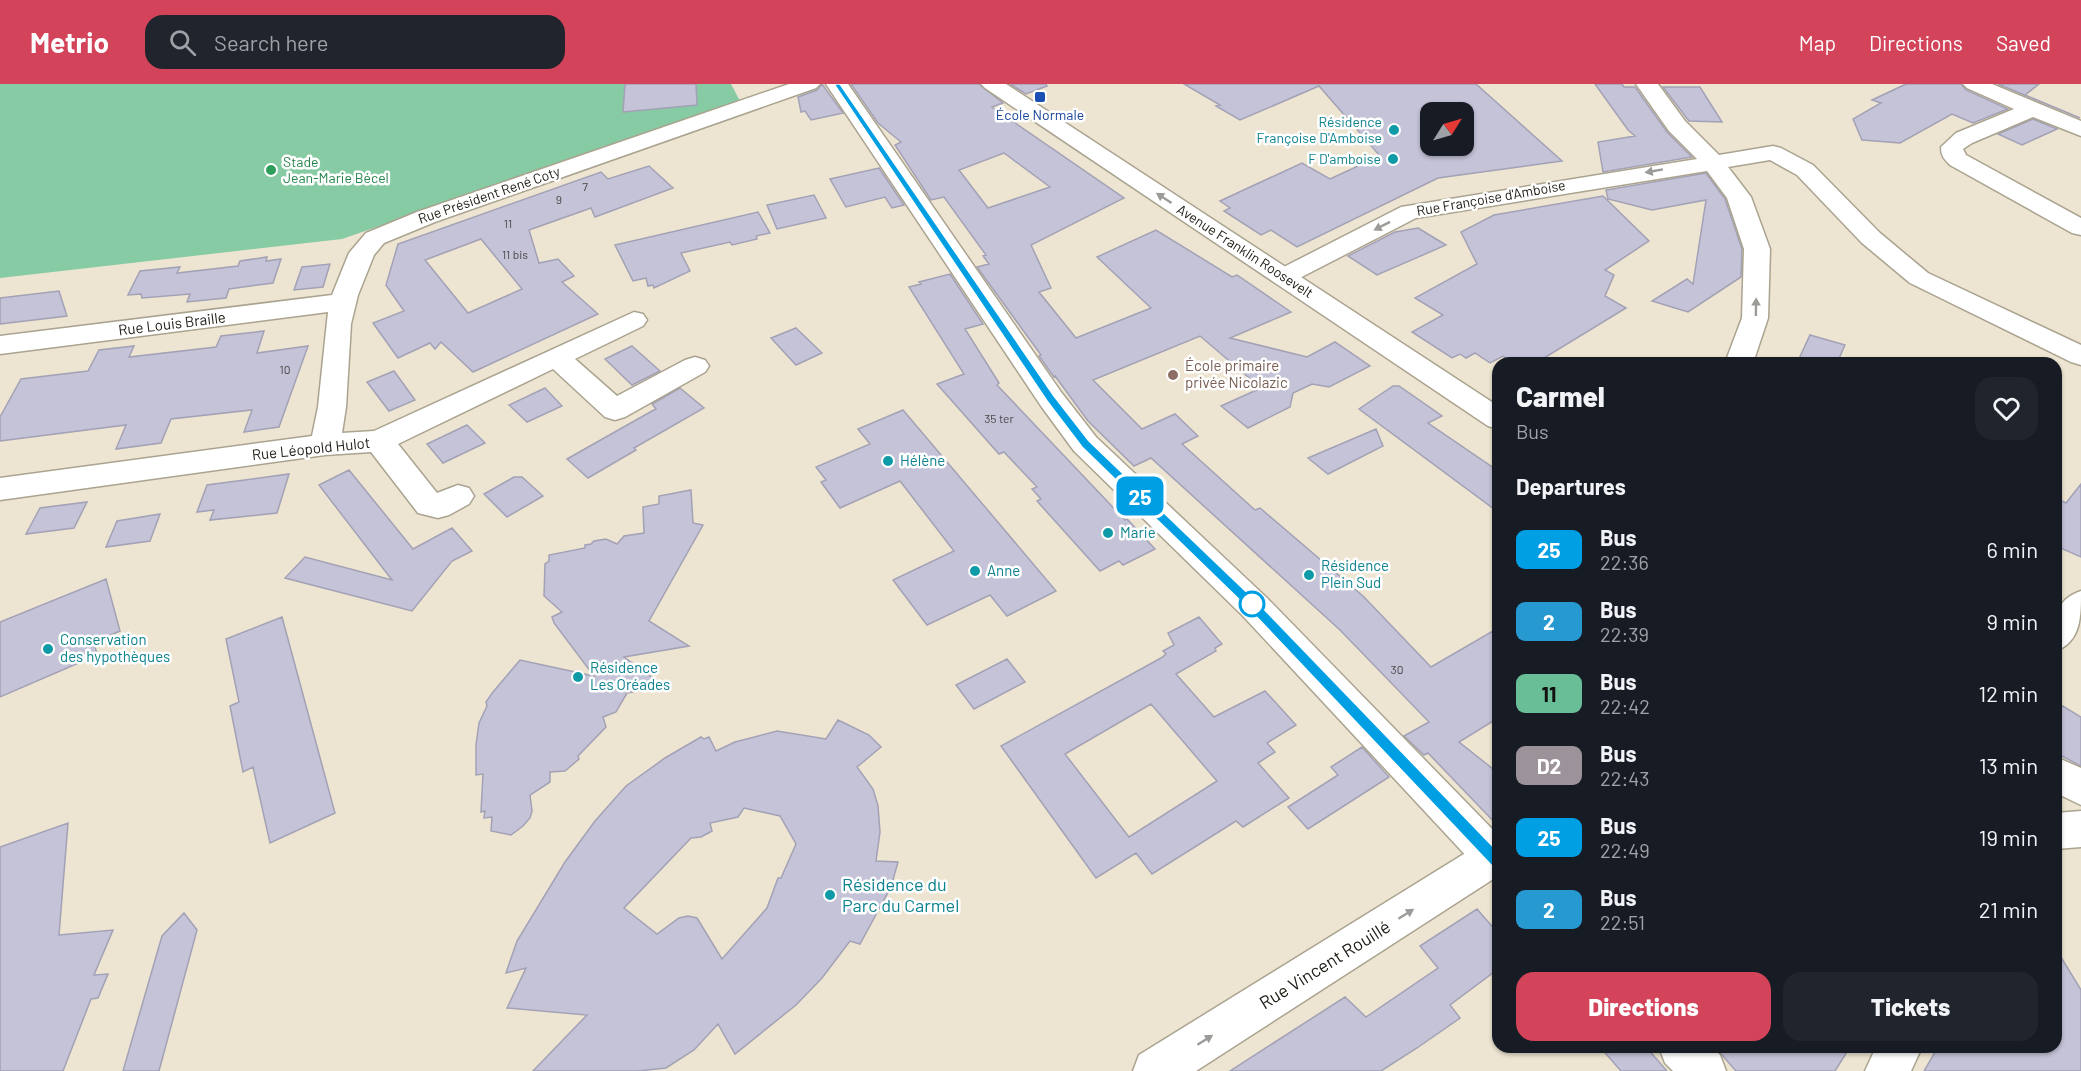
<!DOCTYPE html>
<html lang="en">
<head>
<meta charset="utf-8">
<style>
  body { margin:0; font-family:Barlow,sans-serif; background:#20242c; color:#f1f3f6; height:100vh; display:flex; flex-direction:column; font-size:22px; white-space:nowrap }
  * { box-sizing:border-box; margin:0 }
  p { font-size:20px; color:#9ea1a6 }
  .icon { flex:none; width:33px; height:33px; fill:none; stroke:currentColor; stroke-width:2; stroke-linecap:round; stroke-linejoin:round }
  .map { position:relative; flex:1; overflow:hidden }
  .drawer { position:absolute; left:1492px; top:273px; width:570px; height:696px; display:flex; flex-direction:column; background:#171b24; border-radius:18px; box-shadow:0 2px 4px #0004 }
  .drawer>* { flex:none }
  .badge { padding:0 12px; border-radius:9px; font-size:21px; line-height:39px }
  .needle { width:39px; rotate:53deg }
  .tools { position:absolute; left:1420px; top:18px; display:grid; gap:12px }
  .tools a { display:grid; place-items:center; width:54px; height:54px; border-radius:12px; background:#171b24; box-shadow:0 2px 4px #0004; font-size:30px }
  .map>.badge { position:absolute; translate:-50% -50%; box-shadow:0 0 0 3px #fff }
  h2 { padding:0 24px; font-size:22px; line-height:54px }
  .round { display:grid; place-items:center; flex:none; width:63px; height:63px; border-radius:18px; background:#20242c }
  .head { display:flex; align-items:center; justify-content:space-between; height:102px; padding:0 24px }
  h1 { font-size:28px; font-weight:800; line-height:45px }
  .primary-button { display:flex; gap:12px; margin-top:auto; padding:12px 24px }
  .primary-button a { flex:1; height:69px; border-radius:18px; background:#d34359; color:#fff; font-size:24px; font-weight:800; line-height:69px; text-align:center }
  .primary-button a+a { background:#20242c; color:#f1f3f6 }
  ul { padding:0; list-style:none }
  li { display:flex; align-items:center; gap:18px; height:72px; padding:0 24px }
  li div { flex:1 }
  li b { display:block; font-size:22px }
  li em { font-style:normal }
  li .badge { min-width:66px; font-weight:700; text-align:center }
  header { display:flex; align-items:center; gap:36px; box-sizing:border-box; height:84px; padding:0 30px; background:#d34359; color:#fff }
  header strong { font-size:28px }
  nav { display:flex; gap:33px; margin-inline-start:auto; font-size:21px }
  .search { width:420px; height:54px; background:#20242c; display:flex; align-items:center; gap:15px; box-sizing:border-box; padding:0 21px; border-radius:18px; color:#9ea1a6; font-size:22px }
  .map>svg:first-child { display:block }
</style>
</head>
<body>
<header>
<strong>Metrio</strong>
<div class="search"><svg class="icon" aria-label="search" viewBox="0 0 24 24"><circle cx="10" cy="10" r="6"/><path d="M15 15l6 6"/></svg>Search here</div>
<nav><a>Map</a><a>Directions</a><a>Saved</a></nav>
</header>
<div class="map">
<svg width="2081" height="987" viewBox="0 0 2081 987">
  <rect width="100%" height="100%" fill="#ede5d1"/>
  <path fill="#86cba3" d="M 0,0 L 731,0 L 740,17 L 342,155 L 0,194 Z"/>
  <path fill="#c5c3d8" stroke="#a3a1b5" stroke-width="1.5" fill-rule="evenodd" d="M 625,0 L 696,0 L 697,21 L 623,28 Z
    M 822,0 L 843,29 L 811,36 L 805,27 L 801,28 L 798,13 L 817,6 Z
    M 851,0 L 979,0 L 1003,19 L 992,23 L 1124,114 L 1031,161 L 1051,204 L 1039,208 L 1076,254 L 1151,224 L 1097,173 L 1156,146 L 1232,193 L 1237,191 L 1291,228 L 1230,254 L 1307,273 L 1335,258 L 1370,282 L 1329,303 L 1312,300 L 1293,309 L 1290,323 L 1248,344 L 1221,322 L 1261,304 L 1200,252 L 1093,296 L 1142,345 L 1175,330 L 1198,352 L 1182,360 L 1255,426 L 1260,424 L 1363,512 L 1431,583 L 1498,544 L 1498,634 L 1459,658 L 1498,689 L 1498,742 L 1428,669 L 1424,671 L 1404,652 L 1429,638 L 1340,546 L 1151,374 L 1134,382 L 1088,337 L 1055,292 L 1054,293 L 1039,272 L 1041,271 L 977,183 L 989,180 L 983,172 L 986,171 L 944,113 L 931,116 L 895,61 L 901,58 L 878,39 ZM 1004,69 L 1050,103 L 988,124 L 959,86 Z
    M 1010,0 L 1046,0 L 1047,2 L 1026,10 Z
    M 1184,0 L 1476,0 L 1562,77 L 1438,94 L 1297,163 L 1271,146 L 1261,151 L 1224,127 L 1230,124 L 1220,117 L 1302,79 L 1330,95 L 1380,72 L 1319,2 L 1240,36 L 1216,22 L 1220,21 ZM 1431,28 L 1464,28 L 1464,62 L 1431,62 Z
    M 1595,0 L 1622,0 L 1624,3 L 1635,3 L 1667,48 L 1692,73 L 1603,88 L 1598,58 L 1635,52 L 1628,46 Z
    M 1906,0 L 1961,0 L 1966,6 L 2008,25 L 1973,39 L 1952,30 L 1900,59 L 1862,56 L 1853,35 L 1881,19 L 1872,16 Z
    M 1998,0 L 2039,0 L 2025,11 L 2080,34 Z
    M 1663,3 L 1700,3 L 1722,38 L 1689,37 Z
    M 2033,35 L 2057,45 L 2022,61 L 1998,50 Z
    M 649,82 L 673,104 L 595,133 L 591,124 L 529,146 L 539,179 L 558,175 L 574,192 L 562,198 L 598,230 L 473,288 L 441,258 L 435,265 L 430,259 L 398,274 L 373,239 L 404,227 L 386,201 L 398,160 L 601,88 L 608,95 ZM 481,155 L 522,205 L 468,229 L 425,176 Z
    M 879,84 L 904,121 L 892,124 L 885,113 L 846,123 L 830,95 Z
    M 1706,89 L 1725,115 L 1742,165 L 1741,193 L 1688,228 L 1652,217 L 1687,195 L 1693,200 L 1706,116 L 1652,126 L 1608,115 L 1606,106 Z
    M 814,111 L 826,134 L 777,145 L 767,121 Z
    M 1603,112 L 1649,157 L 1605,186 L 1614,191 L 1605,212 L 1626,224 L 1536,279 L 1514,279 L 1503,272 L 1490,279 L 1475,269 L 1466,274 L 1460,270 L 1452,274 L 1412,248 L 1443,231 L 1415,214 L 1477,180 L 1461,148 L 1494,131 Z
    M 758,128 L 770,149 L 756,152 L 757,155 L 732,161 L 730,158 L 681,169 L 690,187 L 654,204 L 653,201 L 648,202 L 646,194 L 633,197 L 615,161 Z
    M 1418,144 L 1446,161 L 1377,191 L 1348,172 L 1395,148 Z
    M 267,173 L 266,177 L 281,175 L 273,199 L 229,205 L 226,214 L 187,218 L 190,210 L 142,214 L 141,210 L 128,211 L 140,187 L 180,183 L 177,189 L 238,182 L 240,177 Z
    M 330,180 L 323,203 L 294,206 L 302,183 Z
    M 950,190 L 983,240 L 965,245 L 999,299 L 997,301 L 1125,436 L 1127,435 L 1155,465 L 1123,481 L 1119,477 L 1100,487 L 1037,417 L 1041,415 L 1032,405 L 1037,403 L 1004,368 L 999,370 L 937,300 L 964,290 L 909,203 L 921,200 L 919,198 Z
    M 59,207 L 67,232 L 0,240 L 0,214 Z
    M 796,244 L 822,269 L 796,281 L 771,254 Z
    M 264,247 L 257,269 L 308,262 L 279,343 L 244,348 L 252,326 L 171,335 L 161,359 L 116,365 L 126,341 L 0,357 L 0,333 L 21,295 L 88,287 L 99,266 L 134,262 L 129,273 L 216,263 L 221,252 Z
    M 1810,251 L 1845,261 L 1837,279 L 1797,279 Z
    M 632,262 L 660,287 L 632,301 L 605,275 Z
    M 394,287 L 415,316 L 389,327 L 367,298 Z
    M 1393,302 L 1399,302 L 1442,332 L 1428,339 L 1498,387 L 1498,428 L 1359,325 Z
    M 545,304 L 562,322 L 527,338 L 509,321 Z
    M 680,304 L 704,324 L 634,364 L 636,366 L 588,394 L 567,375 L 652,327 L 656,325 L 652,320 Z
    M 903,326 L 1002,443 L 1056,507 L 1007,532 L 990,511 L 927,541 L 893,496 L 954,467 L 900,397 L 840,424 L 821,398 L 826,396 L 816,383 L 870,360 L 858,345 Z
    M 467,341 L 485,359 L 443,379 L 427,360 Z
    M 1376,345 L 1383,362 L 1328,390 L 1308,374 Z
    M 349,386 L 413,465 L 452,444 L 472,467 L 452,477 L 412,527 L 285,494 L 305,473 L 392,496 L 319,401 Z
    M 289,390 L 277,429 L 210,436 L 214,426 L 197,428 L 207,401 Z
    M 514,393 L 522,393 L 543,412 L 507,433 L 484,410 Z
    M 2081,400 L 2081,473 L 2056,462 L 2056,414 L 2066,419 Z
    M 691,406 L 693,439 L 703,441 L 649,537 L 689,562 L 624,573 L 664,602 L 627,609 L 616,628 L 603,633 L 606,643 L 578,672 L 579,675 L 565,687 L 550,688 L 550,698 L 530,711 L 532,727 L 530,734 L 523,742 L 511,751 L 491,747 L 492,733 L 484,734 L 485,727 L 481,728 L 483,690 L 476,691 L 476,661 L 479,639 L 487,622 L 486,618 L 493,608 L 520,576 L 594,592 L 554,539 L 552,533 L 562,528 L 544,512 L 545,480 L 549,477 L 549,471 L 585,464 L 585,461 L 591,460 L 594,457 L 606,455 L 617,460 L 624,452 L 644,449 L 643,423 L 659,420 L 659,412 Z
    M 87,418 L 74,444 L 26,450 L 40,424 Z
    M 160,430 L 150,457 L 106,463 L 117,437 Z
    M 106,495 L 120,547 L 94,558 L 97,571 L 0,613 L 0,538 Z
    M 282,533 L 335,729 L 270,759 L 253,683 L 243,688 L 230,622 L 239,618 L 226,555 Z
    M 1199,533 L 1222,560 L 1215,564 L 1216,567 L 1176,590 L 1214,633 L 1265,607 L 1296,641 L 1267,659 L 1275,668 L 1258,679 L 1289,714 L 1243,743 L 1236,737 L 1152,790 L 1136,769 L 1096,794 L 1001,662 L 1161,574 L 1166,570 L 1163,567 L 1174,561 L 1168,549 ZM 1151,620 L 1217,697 L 1129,753 L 1065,670 Z
    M 1007,575 L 1025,598 L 974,625 L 956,601 Z
    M 2056,618 L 2081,633 L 2081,682 L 2056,669 Z
    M 838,636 L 869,651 L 881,663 L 857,683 L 873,705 L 878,722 L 880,748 L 876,777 L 898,778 L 891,803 L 860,860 L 850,857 L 822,894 L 796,921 L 735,970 L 718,940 L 694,966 L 666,984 L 638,987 L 533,987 L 587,931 L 507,924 L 526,884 L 506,889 L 517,857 L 565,778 L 595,737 L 626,702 L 665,674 L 701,653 L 704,655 L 709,653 L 716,667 L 735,658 L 777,647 L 826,655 ZM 744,724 L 780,732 L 796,760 L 781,794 L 778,794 L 767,824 L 722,875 L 697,834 L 688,832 L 679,834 L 657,850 L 624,824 L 691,754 L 701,753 L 712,747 L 710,739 L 738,733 Z
    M 1362,663 L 1389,693 L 1308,745 L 1288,723 L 1338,691 L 1331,683 Z
    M 68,739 L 59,851 L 113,846 L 94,891 L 108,890 L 98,914 L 91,915 L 63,987 L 0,987 L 0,763 Z
    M 1477,825 L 1498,849 L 1498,885 L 1450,921 L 1460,934 L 1417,964 L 1381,987 L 1230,987 L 1345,913 L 1366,933 L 1438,884 L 1420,862 Z
    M 184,829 L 197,846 L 159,987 L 123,987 L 162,852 Z
    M 2056,865 L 2081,906 L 2081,987 L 1924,987 L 1938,963 L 2056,963 Z
    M 1600,963 L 1646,963 L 1667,987 L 1621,987 Z
    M 1715,963 L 1850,963 L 1835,987 L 1736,987 Z"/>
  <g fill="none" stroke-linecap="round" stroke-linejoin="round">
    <g stroke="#aaa38f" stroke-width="3">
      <path id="minor" d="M 789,0 L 820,0 L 816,4 L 435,138 L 384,159 L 374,171 L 358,211 L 351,240 L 346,323 L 342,349 L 374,347 L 634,228 L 643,230 L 647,236 L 643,242 L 575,275 L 617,312 L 685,276 L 695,273 L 705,276 L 709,282 L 705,288 L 625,333 L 615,336 L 605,333 L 553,285 L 398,360 L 437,409 L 458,401 L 469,404 L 474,412 L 469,420 L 449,431 L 438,434 L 418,429 L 371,368 L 325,371 L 0,416 L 0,394 L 312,352 L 318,323 L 328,228 L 0,270 L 0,252 L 332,211 L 349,169 L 366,149 L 417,128 Z
        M 1636,0 L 1658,0 L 1685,37 L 1719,71 L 1773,62 L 1781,64 L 1813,81 L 1880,149 L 1928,189 L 2081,261 L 2081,281 L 2071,278 L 1910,199 L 1862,159 L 1797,91 L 1770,76 L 1728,83 L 1751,113 L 1770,165 L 1768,234 L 1753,279 L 1725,279 L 1742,234 L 1744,165 L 1727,114 L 1707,87 L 1416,134 L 1292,198 L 1283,201 L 1274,198 L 1270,193 L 1274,188 L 1401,123 L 1697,75 L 1669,47 Z
        M 1963,0 L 1992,0 L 2081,37 L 2081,52 L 2033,33 L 1972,59 L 1963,65 L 1966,71 L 2081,134 L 2081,151 L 2072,149 L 1950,81 C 1944,75 1941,72 1941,63 L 1956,49 L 2014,25 L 1967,4 Z
        M 2081,507 C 2081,533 2081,557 2056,567 C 2056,540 2051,517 2081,507 Z
        M 1494,755 L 1498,756 L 1498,792 L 1196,987 L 1133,987 L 1139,971 L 1480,760 Z"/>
    </g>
    <g stroke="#aaa38f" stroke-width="3">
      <path id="major" d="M 826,0 L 848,0 L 1061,308 L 1096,353 L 1267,514 L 1498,751 L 1498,796 L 1484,791 L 1243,532 L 1074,367 L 1041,322 Z
        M 981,0 L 1006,0 L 1498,322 L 1498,345 L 1488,342 L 985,4 Z
        M 2056,673 L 2081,684 L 2081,721 L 2056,709 Z
        M 2081,727 L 2081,763 L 2056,765 L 2056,729 Z
        M 1659,963 L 1712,963 L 1720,971 L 1726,987 L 1673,987 L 1665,979 Z
        M 1876,963 L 1922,963 L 1911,987 L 1865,987 Z"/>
    </g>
    <use href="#minor" fill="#fff" fill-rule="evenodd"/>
    <use href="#major" fill="#fff" fill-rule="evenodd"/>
  </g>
  <defs><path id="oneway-solid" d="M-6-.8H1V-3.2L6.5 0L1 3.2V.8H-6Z" transform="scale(1.5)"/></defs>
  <g fill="#9c9b97">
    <use href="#oneway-solid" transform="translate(1654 87) rotate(170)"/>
    <use href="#oneway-solid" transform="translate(1164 114) rotate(-147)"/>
    <use href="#oneway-solid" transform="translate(1382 142) rotate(153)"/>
    <use href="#oneway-solid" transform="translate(1756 223) rotate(-89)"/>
    <use href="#oneway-solid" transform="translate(1406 830) rotate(-32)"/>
    <use href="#oneway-solid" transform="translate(1205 956) rotate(-32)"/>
  </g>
  <path fill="#009fe3" stroke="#fff" stroke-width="1.5" d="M 834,0 L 840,0 L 1054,312 L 1089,357 L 1259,520 L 1504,774 L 1506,778 L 1504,783 L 1498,785 L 1493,783 L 1251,527 L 1082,363 L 1047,317 Z"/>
  <rect fill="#1a4fb4" stroke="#fff" stroke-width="2" x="1034" y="7" width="12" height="12" rx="3"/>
  <g fill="#0f9aa8" stroke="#fff" stroke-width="2">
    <circle cx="1394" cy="46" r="6"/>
    <circle cx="1393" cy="75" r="6"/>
    <circle cx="888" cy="377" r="6"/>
    <circle cx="1108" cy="449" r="6"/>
    <circle cx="975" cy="487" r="6"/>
    <circle cx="1309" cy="491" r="6"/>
    <circle cx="48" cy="565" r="6"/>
    <circle cx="578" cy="593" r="6"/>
    <circle cx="830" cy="811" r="6"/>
  </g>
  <circle fill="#2e9e5b" stroke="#fff" stroke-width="2" cx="271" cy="86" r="6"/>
  <circle fill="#8d6e63" stroke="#fff" stroke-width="2" cx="1173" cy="291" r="6"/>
  <circle fill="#fff" stroke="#009fe3" stroke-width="3" cx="1252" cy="520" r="12"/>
  <g text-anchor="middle" stroke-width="5" stroke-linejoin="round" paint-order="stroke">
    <g font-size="12" fill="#4b4948">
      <text x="585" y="107">7</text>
      <text x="559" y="120">9</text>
      <text x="508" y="144">11</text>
      <text x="515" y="175">11 bis</text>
      <text x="285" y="290">10</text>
      <text x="999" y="339">35 ter</text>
      <text x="1397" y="590">30</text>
    </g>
    <g font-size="14" fill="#164399" stroke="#fff">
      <text x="1040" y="36">École Normale</text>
    </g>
    <g font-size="14" fill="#0d838f" stroke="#fff" text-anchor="end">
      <text x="1382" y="43">Résidence<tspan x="1382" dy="16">Françoise D'Amboise</tspan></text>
      <text x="1381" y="80">F D'amboise</text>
    </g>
    <g font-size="14" fill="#27864d" stroke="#fff" text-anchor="start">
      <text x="283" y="83">Stade<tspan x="283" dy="16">Jean-Marie Bécel</tspan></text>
    </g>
    <g font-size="14" fill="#222018" stroke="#fff">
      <text transform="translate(489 111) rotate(-19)" y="5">Rue Président René Coty</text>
      <text transform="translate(1491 114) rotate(-10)" y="5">Rue Françoise d'Amboise</text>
      <text transform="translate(1245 167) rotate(33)" y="5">Avenue Franklin Roosevelt</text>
    </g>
    <g font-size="15" fill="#222018" stroke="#fff">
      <text transform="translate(172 240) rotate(-7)" y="5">Rue Louis Braille</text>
      <text transform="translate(311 365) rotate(-6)" y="5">Rue Léopold Hulot</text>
    </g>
    <g font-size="15" fill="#785e54" stroke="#fff" text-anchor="start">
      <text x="1185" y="287">École primaire<tspan x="1185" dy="17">privée Nicolazic</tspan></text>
    </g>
    <g font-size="15" fill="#0d838f" stroke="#fff" text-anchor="start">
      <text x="900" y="382">Hélène</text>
      <text x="1120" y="454">Marie</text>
      <text x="1321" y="487">Résidence<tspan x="1321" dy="17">Plein Sud</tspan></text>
      <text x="987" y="492">Anne</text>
      <text x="60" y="561">Conservation<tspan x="60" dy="17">des hypothèques</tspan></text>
      <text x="590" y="589">Résidence<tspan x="590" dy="17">Les Oréades</tspan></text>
    </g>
    <g font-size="18" fill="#0d838f" stroke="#fff" text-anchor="start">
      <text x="842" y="807">Résidence du<tspan x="842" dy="21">Parc du Carmel</tspan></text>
    </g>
    <g font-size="18" fill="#222018" stroke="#fff">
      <text transform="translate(1325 881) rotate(-32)" y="6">Rue Vincent Rouillé</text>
    </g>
  </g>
</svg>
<div class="tools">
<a><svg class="needle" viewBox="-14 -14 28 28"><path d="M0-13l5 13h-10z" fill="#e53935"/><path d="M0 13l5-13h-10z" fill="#9ea1a6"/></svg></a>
</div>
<b class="badge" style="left:1140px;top:412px;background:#009fe3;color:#fff">25</b>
<section class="drawer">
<div class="head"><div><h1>Carmel</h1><p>Bus</p></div><a class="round"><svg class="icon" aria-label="heart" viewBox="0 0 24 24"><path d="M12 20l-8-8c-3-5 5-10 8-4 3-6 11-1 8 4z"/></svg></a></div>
<h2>Departures</h2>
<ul>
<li><span class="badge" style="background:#009fe3;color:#fff">25</span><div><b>Bus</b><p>22:36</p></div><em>6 min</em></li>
<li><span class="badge" style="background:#2699d1;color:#fff">2</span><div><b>Bus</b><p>22:39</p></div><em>9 min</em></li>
<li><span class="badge" style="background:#69bd97;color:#111">11</span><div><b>Bus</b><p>22:42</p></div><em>12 min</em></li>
<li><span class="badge" style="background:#9b9399;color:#fff">D2</span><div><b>Bus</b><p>22:43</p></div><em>13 min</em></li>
<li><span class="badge" style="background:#009fe3;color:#fff">25</span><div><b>Bus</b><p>22:49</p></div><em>19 min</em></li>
<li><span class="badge" style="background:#2699d1;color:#fff">2</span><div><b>Bus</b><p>22:51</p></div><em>21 min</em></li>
</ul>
<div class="primary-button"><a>Directions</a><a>Tickets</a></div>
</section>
</div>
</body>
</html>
